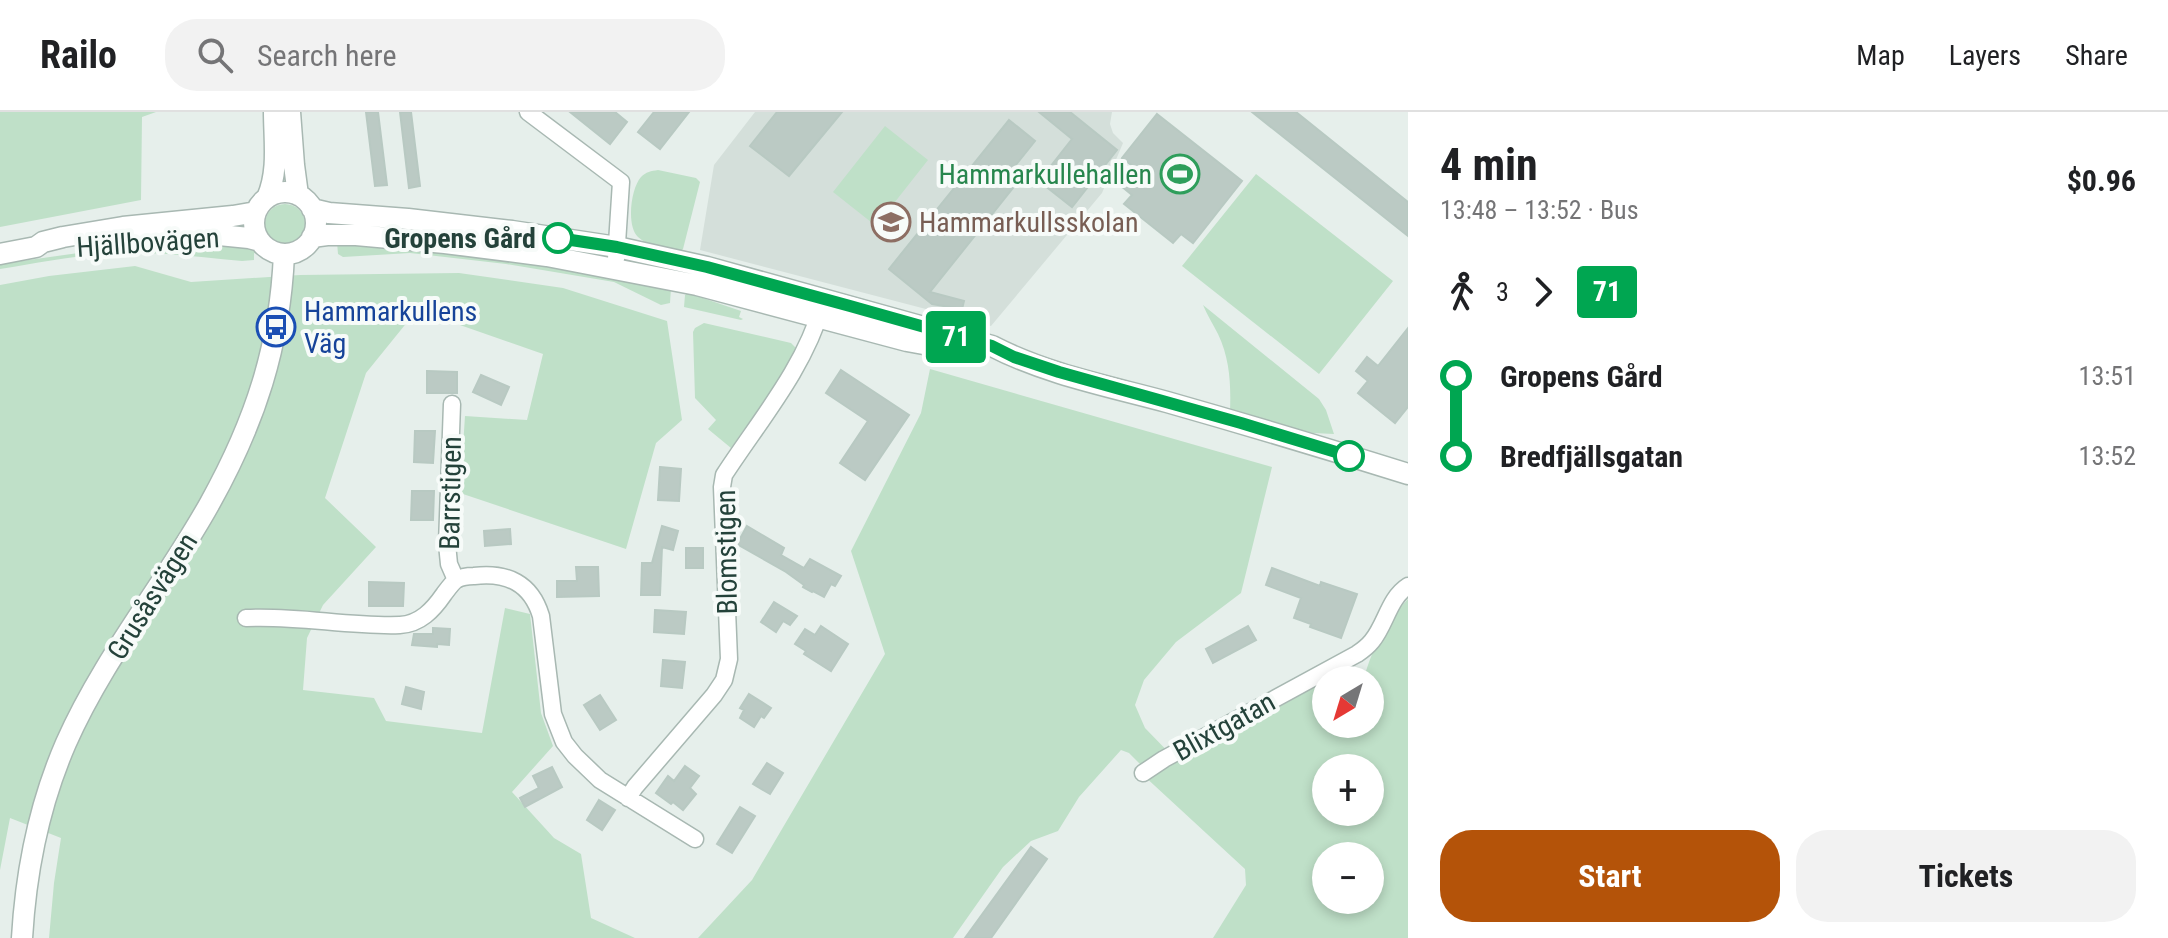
<!DOCTYPE html>
<html lang="en">
<head>
<meta charset="utf-8">
<style>
  body { margin:0; font-family:"Roboto Condensed",sans-serif; background:#f2f2f2; color:#202124; height:100vh; display:flex; flex-direction:column; font-size:30px; white-space:nowrap }
  * { box-sizing:border-box; margin:0 }
  p { font-size:26px; color:#757577 }
  .icon { flex:none; width:44px; height:44px; fill:none; stroke:currentColor; stroke-width:2; stroke-linecap:round; stroke-linejoin:round }
  .map { position:relative; flex:1; overflow:hidden }
  .sheet { display:flex; flex-direction:column; background:#fff; width:760px }
  .sheet>* { flex:none }
  .badge { padding:0 16px; border-radius:6px; font-size:28px; line-height:52px }
  .needle { width:52px; rotate:218deg }
  .fabs { position:absolute; left:1312px; top:554px; display:grid; gap:16px }
  .fabs a { display:grid; place-items:center; width:72px; height:72px; border-radius:50%; background:#fff; box-shadow:0 4px 12px #0003; font-size:40px }
  .map>.badge { position:absolute; translate:-50% -50%; box-shadow:0 0 0 4px #fff }
  .legs { display:flex; align-items:center; gap:12px; height:88px; padding:0 32px; font-size:26px }
  .legs p { margin-inline-start:auto }
  .overview { display:flex; align-items:center; justify-content:space-between; height:136px; padding:0 32px }
  h1 { font-size:44px; font-weight:700; line-height:60px }
  .action { display:flex; gap:16px; margin-top:auto; padding:16px 32px }
  .action a { flex:1; height:92px; border-radius:32px; background:#b45309; color:#fff; font-size:32px; font-weight:700; line-height:92px; text-align:center }
  .action a+a { background:#f2f2f2; color:#202124 }
  ul { padding:0 32px; list-style:none }
  li { display:flex; align-items:center; gap:28px; height:80px; font-size:30px }
  li i { display:grid; place-items:center; width:12px; height:100%; margin:0 10px; background:currentColor }
  li i::after { content:''; width:20px; height:20px; margin:-10px; border:6px solid; border-radius:50%; background:#fff }
  li p { margin-inline-start:auto }
  li:first-child i { background:linear-gradient(#0000 50%,currentColor 0) }
  li:last-child i { background:linear-gradient(currentColor 50%,#0000 0) }
  header { display:flex; align-items:center; gap:48px; box-sizing:border-box; height:112px; padding:0 40px; background:#fff; border-bottom:2px solid #e0e0e0 }
  header strong { font-size:38px }
  nav { display:flex; gap:44px; margin-inline-start:auto; font-size:28px }
  .search { width:560px; height:72px; background:#f2f2f2; display:flex; align-items:center; gap:20px; box-sizing:border-box; padding:0 28px; border-radius:32px; color:#757577; font-size:30px }
  main { display:flex; flex:1; min-height:0 }
  .map>svg:first-child { display:block }
</style>
</head>
<body>
<header>
<strong>Railo</strong>
<div class="search"><svg class="icon" aria-label="search" viewBox="0 0 24 24"><circle cx="10" cy="10" r="6"/><path d="M15 15l6 6"/></svg>Search here</div>
<nav><a>Map</a><a>Layers</a><a>Share</a></nav>
</header>
<main>
<div class="map">
<svg width="1408" height="826" viewBox="0 0 1408 826">
  <rect width="100%" height="100%" fill="#e6efeb"/>
  <path fill="#d4dfda" d="M 755,0 L 1112,0 L 1110,12 L 1113,21 L 1123,31 L 1102,81 L 991,214 L 700,138 L 714,53 Z"/>
  <path fill="#bfe0c8" fill-rule="evenodd" d="M 0,0 L 156,0 L 142,5 L 141,88 L 0,115 Z
    M 885,14 L 928,48 L 876,114 L 833,80 Z
    M 658,58 L 696,66 L 700,70 L 683,137 L 679,141 C 666,138 648,134 638,125 C 626,114 631,76 641,65 C 646,60 651,59 658,58 Z
    M 1256,62 L 1393,169 L 1319,262 L 1182,154 Z
    M265 112a20 20 0 1 1 40 0a20 20 0 1 1-40 0Z
    M 337,130 L 496,144 L 671,176 L 670,191 L 661,193 L 614,170 L 506,152 L 410,141 L 343,145 L 338,142 Z
    M 208,131 L 256,136 L 263,144 L 254,141 L 254,148 L 242,149 C 207,146 172,141 136,141 C 90,140 45,150 0,157 L 0,152 L 107,137 Z
    M 135,154 L 191,170 L 300,163 L 459,161 L 563,176 L 667,209 L 682,308 L 656,331 L 626,437 L 460,381 L 465,304 L 527,308 L 543,242 L 417,198 L 366,261 L 325,386 L 376,435 L 323,493 L 307,526 L 303,578 L 374,586 L 386,609 L 482,621 L 505,496 L 530,502 L 541,601 L 553,634 L 512,680 L 554,726 L 581,742 L 591,806 L 635,826 L 49,826 L 54,771 L 61,726 L 10,706 L 0,758 L 0,173 L 49,164 Z
    M 688,181 L 741,199 L 739,205 L 743,207 L 741,208 L 684,195 L 685,183 Z
    M 1203,193 L 1319,287 L 1326,298 L 1334,322 L 1313,321 L 1230,300 C 1231,273 1230,247 1218,222 C 1213,212 1207,203 1203,193 Z
    M 704,211 L 791,231 L 796,236 L 778,269 L 731,336 L 708,317 L 716,308 L 695,286 L 693,220 L 695,216 Z
    M 930,257 L 1272,355 L 1241,481 L 1176,530 L 1144,568 L 1135,593 L 1145,616 L 1180,652 L 1326,568 L 1326,612 L 1370,612 L 1370,568 L 1327,568 L 1350,555 L 1366,559 C 1374,533 1389,506 1408,487 L 1408,826 L 1213,826 L 1246,773 L 1245,757 L 1142,662 L 1137,656 L 1140,652 L 1129,641 L 1121,638 L 1079,685 L 1058,719 L 1031,729 L 1003,755 L 953,826 L 698,826 L 752,768 L 885,542 L 851,439 L 921,301 ZM 1326,656 L 1370,656 L 1370,700 L 1326,700 ZM 1326,744 L 1370,744 L 1370,788 L 1326,788 Z"/>
  <path fill="#bbcac4" stroke="#b8c9c2" stroke-width="2" d="M 366,0 L 378,0 L 387,73 L 375,74 Z
    M 400,0 L 411,0 L 420,74 L 409,76 Z
    M 570,0 L 615,0 L 627,10 L 610,32 Z
    M 654,0 L 689,0 L 660,37 L 638,20 Z
    M 777,0 L 842,0 L 789,64 L 750,34 Z
    M 1039,0 L 1070,0 L 1117,38 L 1072,95 L 1039,69 L 1072,27 Z
    M 1252,0 L 1296,0 L 1408,90 L 1408,124 Z
    M 1157,2 L 1242,69 L 1193,131 L 1181,122 L 1173,131 L 1124,92 L 1132,83 L 1120,73 L 1134,55 L 1122,46 Z
    M 1009,8 L 1035,29 L 1015,54 L 1024,62 L 930,180 L 964,189 L 962,197 L 932,192 L 889,157 Z
    M 1408,216 L 1408,295 L 1395,311 L 1358,281 L 1368,269 L 1356,259 L 1367,245 L 1378,254 Z
    M 841,258 L 909,303 L 865,368 L 840,351 L 868,309 L 826,281 Z
    M 427,259 L 457,260 L 457,281 L 427,281 Z
    M 481,263 L 509,275 L 501,293 L 473,280 Z
    M 415,319 L 435,319 L 433,351 L 414,350 Z
    M 660,355 L 681,357 L 679,389 L 658,388 Z
    M 412,379 L 434,379 L 433,408 L 411,408 Z
    M 662,414 L 678,419 L 673,438 L 662,435 L 660,483 L 641,483 L 642,451 L 652,451 Z
    M 747,414 L 784,436 L 781,443 L 804,456 L 810,447 L 841,464 L 835,474 L 831,472 L 824,485 L 813,479 L 812,480 L 803,475 L 804,473 L 786,460 L 737,432 Z
    M 510,417 L 511,432 L 485,434 L 484,419 Z
    M 686,436 L 703,436 L 703,456 L 686,456 Z
    M 576,455 L 598,455 L 599,484 L 557,485 L 557,469 L 577,469 Z
    M 1272,456 L 1320,474 L 1321,470 L 1357,482 L 1341,526 L 1310,515 L 1311,512 L 1294,506 L 1301,486 L 1266,473 Z
    M 369,470 L 404,471 L 403,494 L 369,494 Z
    M 774,490 L 797,504 L 790,513 L 783,509 L 776,520 L 761,510 Z
    M 655,498 L 686,500 L 684,522 L 654,520 Z
    M 821,514 L 848,532 L 831,559 L 804,542 L 806,539 L 795,532 L 805,517 L 815,523 Z
    M 1248,514 L 1256,528 L 1213,551 L 1206,537 Z
    M 433,516 L 450,517 L 449,533 L 437,532 L 437,535 L 412,533 L 414,522 L 433,522 Z
    M 663,548 L 685,550 L 682,576 L 661,574 Z
    M 406,575 L 424,580 L 421,597 L 402,592 Z
    M 749,582 L 771,596 L 764,606 L 761,604 L 754,615 L 740,606 L 744,598 L 740,596 Z
    M 600,583 L 616,608 L 600,618 L 584,593 Z
    M 767,651 L 783,661 L 770,682 L 753,672 Z
    M 685,654 L 699,664 L 690,676 L 696,682 L 683,698 L 673,690 L 671,692 L 656,681 L 668,664 L 674,669 Z
    M 552,655 L 562,675 L 525,695 L 520,686 L 539,676 L 533,664 Z
    M 599,688 L 615,698 L 602,718 L 587,708 Z
    M 740,695 L 755,704 L 732,741 L 717,732 Z
    M 1031,735 L 1047,747 L 991,826 L 965,826 Z"/>
  <g fill="none" stroke-linecap="round" stroke-linejoin="round">
    <g stroke="#a8b8b2" stroke-width="19">
      <path id="minor" d="M 528,0 L 621,70 L 616,147
        M 452,292 L 447,432 L 449,452 L 456,468
        M 246,506 C 297,503 349,515 400,513 C 420,512 433,498 444,482 C 447,478 452,471 456,468 C 461,465 469,464 474,464 C 507,460 531,471 541,504 L 553,602 L 564,630 L 575,644 L 600,668 L 695,727
        M 1143,661 L 1164,647 L 1357,542 C 1363,538 1368,534 1372,529 C 1386,512 1389,486 1408,474
        M 628,686 L 635,675 L 714,583 L 724,568 L 729,547 L 722,375 L 724,363 C 759,309 804,257 822,194"/>
    </g>
    <g stroke="#a8b8b2" stroke-width="23">
      <path id="tertiary" d="M 290,0 L 294,53 L 298,83
        M254 111a31 31 0 1 1 62 0a31 31 0 1 1-62 0Z
        M 267,86 C 279,59 274,28 274,0
        M 312,97 L 329,101 L 408,107 L 512,119 L 617,135 L 707,155 L 992,234 C 1046,262 1108,274 1167,290 C 1248,313 1328,337 1408,362
        M 312,125 L 327,123 L 356,123 L 445,131 L 547,144 L 697,173 L 907,229 L 962,239
        M 99,130 L 219,123 L 249,126 L 260,129
        M 0,142 L 36,135 L 43,130 L 63,125 L 123,115 L 233,104 L 256,100
        M 22,826 C 26,758 39,693 66,631 C 104,545 165,472 210,391 C 255,310 280,235 284,142"/>
    </g>
    <use href="#minor" stroke="#fff" stroke-width="16"/>
    <use href="#tertiary" stroke="#fff" stroke-width="20"/>
  </g>
  <g fill="none" stroke-linecap="round" stroke-linejoin="round">
    <g stroke="#fff" stroke-width="18">
      <path id="line-1" d="M 558,126 L 617,135 L 707,155 L 850,194 L 992,234 L 1014,245 L 1059,260 L 1241,311 L 1349,344"/>
    </g>
    <use href="#line-1" stroke="#00a651" stroke-width="12"/>
  </g>
  <defs>
    <g id="stadium-ring" transform="scale(2)"><circle r="9.5" fill="#f7fbf9" stroke="#2e9e5b" stroke-width="1.5"/><path d="M0-5a6.5 5 0 1 0 0 10a6.5 5 0 1 0 0-10ZM-3.5-1.8h7v3.6h-7Z" fill="#2e9e5b"/></g>
    <g id="school-ring" transform="scale(2)"><circle r="9.5" fill="#f7fbf9" stroke="#8d6e63" stroke-width="1.5"/><path d="M0-5L7-2L0 1L-7-2ZM-4 1L0 2.5L4 1V4Q0 6-4 4Z" fill="#8d6e63"/></g>
    <g id="bus-ring" transform="scale(2)"><circle r="9.5" fill="#f7fbf9" stroke="#1a4fb4" stroke-width="1.5"/><path d="M-5-6H5V4H4V6H2V4H-2V6H-4V4H-5ZM-3.5-4V0h7V-4ZM-3.5 1.2v1.5H-2V1.2ZM2 1.2v1.5H3.5V1.2Z" fill="#1a4fb4"/></g>
  </defs>
  <g fill-rule="evenodd">
    <use href="#stadium-ring" x="1180" y="62"/>
    <use href="#school-ring" x="891" y="110"/>
    <use href="#bus-ring" x="276" y="215"/>
  </g>
  <g fill="#fff" stroke="#00a651" stroke-width="4">
    <circle cx="558" cy="126" r="14"/>
    <circle cx="1349" cy="344" r="14"/>
  </g>
  <g text-anchor="middle" stroke-width="8" stroke-linejoin="round" paint-order="stroke">
    <g font-size="28" fill="#27864d" stroke="#f7fbf9" text-anchor="end">
      <text x="1152" y="72">Hammarkullehallen</text>
    </g>
    <g font-size="28" fill="#785e54" stroke="#f7fbf9" text-anchor="start">
      <text x="919" y="120">Hammarkullsskolan</text>
    </g>
    <g font-size="28" font-weight="bold" fill="#24423a" stroke="#f7fbf9" text-anchor="end">
      <text x="536" y="136">Gropens Gård</text>
    </g>
    <g font-size="28" fill="#24423a" stroke="#f7fbf9">
      <text transform="translate(148 130) rotate(-4)" y="10">Hjällbovägen</text>
      <text transform="translate(450 381) rotate(-89)" y="10">Barrstigen</text>
      <text transform="translate(726 440) rotate(-91)" y="10">Blomstigen</text>
      <text transform="translate(152 484) rotate(-58)" y="10">Grusåsvägen</text>
      <text transform="translate(1224 614) rotate(-29)" y="10">Blixtgatan</text>
    </g>
    <g font-size="28" fill="#164399" stroke="#f7fbf9" text-anchor="start">
      <text x="304" y="209">Hammarkullens<tspan x="304" dy="32">Väg</tspan></text>
    </g>
  </g>
</svg>
<div class="fabs">
<a><svg class="needle" viewBox="-14 -14 28 28"><path d="M0-13l5 13h-10z" fill="#e53935"/><path d="M0 13l5-13h-10z" fill="#757577"/></svg></a>
<a>+</a>
<a>−</a>
</div>
<b class="badge" style="left:956px;top:225px;background:#00a651;color:#fff">71</b>
</div>
<section class="sheet">
<div class="overview"><div><h1>4 min</h1><p>13:48 – 13:52 · Bus</p></div><b>$0.96</b></div>
<div class="legs"><svg class="icon" aria-label="walk" viewBox="0 0 24 24"><circle cx="13" cy="4" r="2"/><path d="M13 8l-2 6 4 7M11 14l-3 7M7 12l3-4h3l4 4"/></svg>3<svg class="icon" aria-label="forward" viewBox="0 0 24 24"><path d="M9 5l7 7-7 7"/></svg><b class="badge" style="background:#00a651;color:#fff">71</b></div>
<ul>
<li><i style="color:#00a651"></i><b>Gropens Gård</b><p>13:51</p></li>
<li><i style="color:#00a651"></i><b>Bredfjällsgatan</b><p>13:52</p></li>
</ul>
<div class="action"><a>Start</a><a>Tickets</a></div>
</section>
</main>
</body>
</html>
